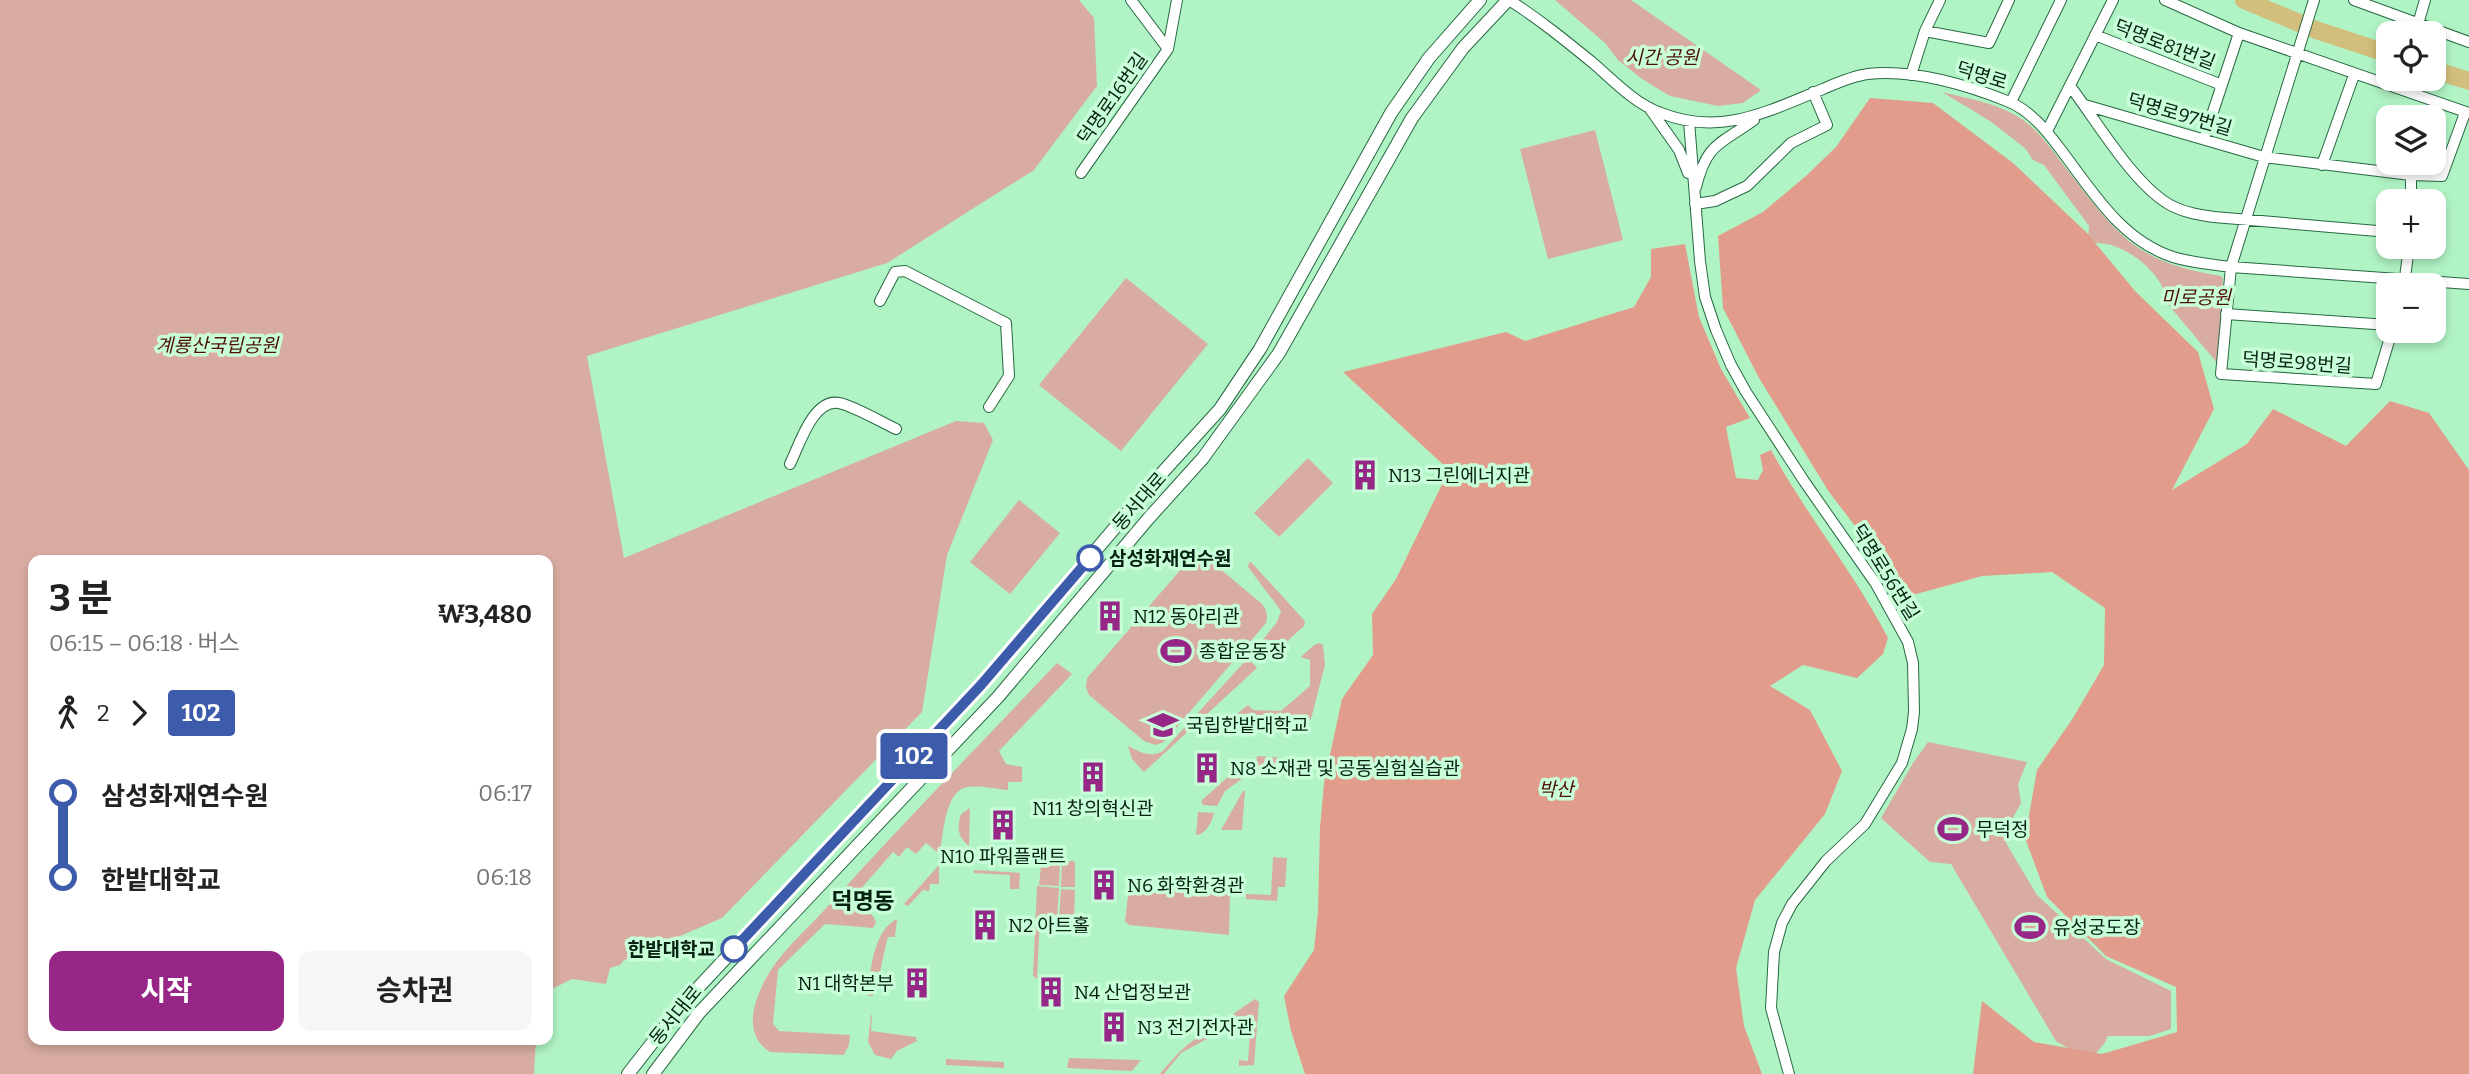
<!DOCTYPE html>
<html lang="ko">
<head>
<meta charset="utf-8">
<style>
  body { margin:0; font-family:Bitter,"Noto Sans KR",serif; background:#f6f6f6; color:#222; height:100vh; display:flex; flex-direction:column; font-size:26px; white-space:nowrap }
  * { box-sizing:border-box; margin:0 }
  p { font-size:23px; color:#767676 }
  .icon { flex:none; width:38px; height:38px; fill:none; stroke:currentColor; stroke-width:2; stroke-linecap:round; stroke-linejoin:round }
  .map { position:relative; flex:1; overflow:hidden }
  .details { position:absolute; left:28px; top:555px; width:525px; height:490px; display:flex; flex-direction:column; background:#fff; border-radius:14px; box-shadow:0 4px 10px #0003 }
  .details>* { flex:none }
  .badge { padding:0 14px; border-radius:5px; font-size:24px; line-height:46px }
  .fabs { position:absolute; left:2376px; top:21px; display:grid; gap:14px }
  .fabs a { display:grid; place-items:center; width:70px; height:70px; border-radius:14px; background:#fff; box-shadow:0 4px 10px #0003; font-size:35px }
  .map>.badge { position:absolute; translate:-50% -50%; box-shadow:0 0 0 4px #fff }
  .legs { display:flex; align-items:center; gap:10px; height:77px; padding:0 21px; font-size:23px }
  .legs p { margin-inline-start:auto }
  .overview { display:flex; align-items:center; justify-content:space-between; height:119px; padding:0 21px }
  h1 { font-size:38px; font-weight:700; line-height:52px }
  .action { display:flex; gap:14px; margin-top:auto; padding:14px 21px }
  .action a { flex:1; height:80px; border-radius:14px; background:#962787; color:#fff; font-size:28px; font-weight:700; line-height:80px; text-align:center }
  .action a+a { background:#f6f6f6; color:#222 }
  ul { padding:0 21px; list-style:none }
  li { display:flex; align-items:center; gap:24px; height:84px; font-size:26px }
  li i { display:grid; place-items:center; width:10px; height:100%; margin:0 9px; background:currentColor }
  li i::after { content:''; width:18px; height:18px; margin:-9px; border:5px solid; border-radius:50%; background:#fff }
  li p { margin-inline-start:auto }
  li:first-child i { background:linear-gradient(#0000 50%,currentColor 0) }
  li:last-child i { background:linear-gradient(currentColor 50%,#0000 0) }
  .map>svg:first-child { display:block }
</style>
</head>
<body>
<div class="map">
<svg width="2469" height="1074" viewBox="0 0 2469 1074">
  <rect width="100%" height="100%" fill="#b0f4c5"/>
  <path fill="#d9aca1" d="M 0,0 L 1079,0 L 1094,18 L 1097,86 L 1034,170 L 887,263 L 587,356 L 624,558 L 956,421 L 984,423 L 993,440 L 947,555 L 922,712 L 722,918 L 624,960 L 620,965 L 610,968 L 606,984 L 572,979 L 548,991 L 548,560 L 33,560 L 33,1040 L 536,1040 L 534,1074 L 0,1074 Z
    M 1555,0 L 1631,0 L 1761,90 L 1743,103 L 1718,106 L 1670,96 L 1642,79 L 1618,60 L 1605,43 Z
    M 1942,92 C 1969,99 1999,103 2023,120 C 2040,132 2052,150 2065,167 C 2117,234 2133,262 2221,276 L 2223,279 L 2218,364 L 2167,303 C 2165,277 2135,252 2111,245 C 2104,243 2096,243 2088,242 L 2089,226 L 2044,165 L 2033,160 L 2025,148 L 1990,121 Z
    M 1595,130 L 1623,240 L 1548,259 L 1520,149 Z
    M 1126,278 L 1208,344 L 1121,451 L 1039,385 Z
    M 1308,458 L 1333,483 L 1279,537 L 1254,513 Z
    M 1019,500 L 1060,533 L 1010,594 L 970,562 Z
    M 1197,556 L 1207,558 L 1261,603 C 1267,610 1268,614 1266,623 L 1164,742 L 1155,745 L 1144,741 L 1089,695 L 1086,687 L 1087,678 L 1189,560 Z
    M 1251,562 L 1305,621 L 1304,626 L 1264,662 L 1254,651 L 1277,622 L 1281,611 L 1248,567 L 1249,563 Z
    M 1319,643 L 1323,645 L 1325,665 L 1311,719 L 1304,721 L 1232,718 L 1248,705 L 1253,710 L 1281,711 L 1310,686 L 1310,660 L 1301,657 L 1314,645 Z
    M 1248,658 L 1257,668 L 1144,772 L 1132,759 L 1128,746 C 1140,752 1150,758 1163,751 Z
    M 1057,663 L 1072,674 L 999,751 L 1006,764 L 1022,767 L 1022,782 L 1008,782 L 1008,790 C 996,789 980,785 968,787 C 945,790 944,832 940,850 L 937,852 L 926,843 L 916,854 L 907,847 L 899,857 L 893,852 L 852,899 L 873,916 L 876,922 L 873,928 L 825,924 L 778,970 L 773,1024 L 779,1031 L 850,1035 L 849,1045 L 844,1055 L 770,1052 C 748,1038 750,1013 760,991 C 774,956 806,931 830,904 C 904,822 981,743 1057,663 Z
    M 1928,742 L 2027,762 L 2018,784 L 2021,803 L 2010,823 L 2006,843 L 2037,895 L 2106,959 L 2171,991 L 2171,1029 L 2150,1036 L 2108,1036 L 2104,1044 L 2089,1061 L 2056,1041 L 1951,864 L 1930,862 L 1881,818 L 1913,763 Z
    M 1257,756 L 1300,759 L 1297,773 L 1265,771 L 1255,772 Z
    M 1248,759 L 1251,763 L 1250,773 L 1225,791 L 1217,806 L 1203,805 L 1201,801 Z
    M 1243,791 L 1245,791 L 1242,830 L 1221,830 Z
    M 970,808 L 969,846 C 957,836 957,827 961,814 Z
    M 1198,812 L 1214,813 C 1212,822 1206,834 1196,835 Z
    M 1273,857 L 1287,858 L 1285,887 L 1278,887 L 1277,901 L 1246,899 L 1246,894 L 1271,895 Z
    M 1062,861 L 1074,861 L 1075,863 L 1075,887 L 1061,887 Z
    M 1060,863 L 1059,886 L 1039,885 L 1041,867 Z
    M 939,865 L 939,884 L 930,884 L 929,891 L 923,890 L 908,906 L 904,904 Z
    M 974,870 L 1020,873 L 1019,889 L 1010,889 L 1010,875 L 974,873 Z
    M 1037,886 L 1059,888 L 1057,919 L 1040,918 L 1037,979 L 1033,976 Z
    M 1168,887 L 1182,887 L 1185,895 L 1230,894 L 1229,935 L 1129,925 L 1125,921 L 1128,896 L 1131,890 L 1164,893 Z
    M 1061,889 L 1075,890 L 1074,919 L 1059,918 Z
    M 897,919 L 895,937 L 888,937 C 884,950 878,988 873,996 L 869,996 L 867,994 C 871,971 873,930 897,919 Z
    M 1255,999 L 1259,1002 L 1254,1065 L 1239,1066 L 1239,1060 L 1248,1061 L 1250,1031 L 1223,1027 L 1224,1020 Z
    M 871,1015 L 872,1015 L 871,1031 L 916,1037 L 917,1041 L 897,1051 L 891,1059 L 875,1055 L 868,1042 Z
    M 1214,1030 L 1216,1034 L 1181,1053 L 1164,1074 L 1160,1074 C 1176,1055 1190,1038 1214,1030 Z
    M 1069,1058 L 1141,1060 L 1132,1071 L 1067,1068 Z
    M 946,1059 L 1004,1062 L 1004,1068 L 946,1065 Z"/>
  <path fill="#e29c8b" d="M 1870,98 L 1933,103 L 2013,163 L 2087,233 L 2135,291 L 2198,352 L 2214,409 L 2172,490 L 2247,444 L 2273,409 L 2346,446 L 2390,401 L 2429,413 L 2469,470 L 2469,1074 L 1973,1074 L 1982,1001 L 2034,1042 L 2102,1054 L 2177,1032 L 2176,987 L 2106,956 L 2047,897 L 2025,838 L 2037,770 L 2073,718 L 2104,665 L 2105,608 L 2052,572 L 1982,576 L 1909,596 L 1829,492 L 1759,378 L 1723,308 L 1718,236 L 1763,212 L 1806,176 L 1836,147 Z
    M 1685,244 L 1699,317 L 1721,369 L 1750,418 L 1726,427 L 1736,478 L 1758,480 L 1763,470 L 1760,455 L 1771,450 C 1806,515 1854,572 1888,638 L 1883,654 L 1857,678 L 1803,665 L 1770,686 L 1810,710 L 1842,771 L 1825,814 L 1755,900 L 1736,968 L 1744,1026 L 1762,1074 L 1305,1074 L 1291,1031 L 1284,996 L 1314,950 L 1318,912 L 1320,828 L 1324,783 L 1342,699 L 1373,655 L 1372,614 L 1396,579 L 1449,470 L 1343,372 L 1506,332 L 1525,341 L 1634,307 L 1651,277 L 1651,249 Z"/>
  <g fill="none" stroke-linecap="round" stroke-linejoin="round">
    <path stroke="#d2bf7d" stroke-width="18" d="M 2244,0 L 2316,30 L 2389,54
      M 2434,70 L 2469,81"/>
    <g stroke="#276942" stroke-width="12">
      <path id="minor" d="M 1131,0 L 1168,49
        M 1509,0 C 1539,19 1566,41 1593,63 C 1614,81 1635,104 1661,113 C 1721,137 1768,111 1823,89 C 1837,83 1852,76 1868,74 C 1914,69 1964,84 2007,101 C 2030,110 2047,131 2061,150 C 2093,192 2121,240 2173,257 C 2192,263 2211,264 2231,267 L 2469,284
        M 2165,0 L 2239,33 L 2469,113
        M 2314,0 L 2231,267 L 2221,374 L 2376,384 L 2392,331
        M 2354,0 L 2469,42
        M 2418,24 L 2425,0
        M 1925,31 L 1989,43 L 2009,0
        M 2095,35 L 2222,85
        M 1911,75 L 1925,31 L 1940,0
        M 2070,86 C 2096,120 2135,187 2172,206 C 2186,213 2200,215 2214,217 L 2389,232
        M 2011,102 L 2061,0
        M 2085,105 L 2264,157 L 2411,175 L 2442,176 L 2465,113
        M 1650,109 L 1679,150 L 1688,173
        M 1689,121 L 1700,261 L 1705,297 L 1716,330 L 1731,365 L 1746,392 L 1804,481 L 1876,584 L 1908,642 L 1913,663 L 1914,712 L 1912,729 L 1902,763 L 1865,824 L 1826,861 L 1792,904 L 1782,923 L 1774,952 L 1771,1008 L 1789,1074
        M 2047,131 L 2113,0
        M 2204,139 L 2239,33
        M 2322,165 L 2354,75
        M 1081,173 L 1168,49 L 1177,0
        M 1696,187 C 1707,142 1721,144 1754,120
        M 2411,201 L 2411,175
        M 1695,204 L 1715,201 L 1747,186 L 1791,143 L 1827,125 L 1813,92
        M 2404,285 L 2409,247
        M 880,301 L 895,272 L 905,271 L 1006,323 L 1009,376 L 989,407
        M 2226,314 L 2389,325
        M 790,464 C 799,446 813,398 839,403 C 854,406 881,422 896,429"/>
    </g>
    <g stroke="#276942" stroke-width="14">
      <path id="tertiary" d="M 628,1074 L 681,1006 L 981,685 L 1153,483 L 1220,409 L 1260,349 L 1391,113 L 1429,58 L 1480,0
        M 653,1074 L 699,1013 L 998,697 L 1148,519 L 1203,458 L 1279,353 L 1412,118 L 1463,48 L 1508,0"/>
    </g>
    <use href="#minor" stroke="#fff" stroke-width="10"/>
    <use href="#tertiary" stroke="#fff" stroke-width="12"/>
  </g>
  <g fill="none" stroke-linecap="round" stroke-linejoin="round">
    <g stroke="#fff" stroke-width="16">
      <path id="line-1" d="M 734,949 L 981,685 L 1090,558"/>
    </g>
    <use href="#line-1" stroke="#3d5bab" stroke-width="10"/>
  </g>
  <defs>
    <g id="building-bare" transform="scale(2.415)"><path d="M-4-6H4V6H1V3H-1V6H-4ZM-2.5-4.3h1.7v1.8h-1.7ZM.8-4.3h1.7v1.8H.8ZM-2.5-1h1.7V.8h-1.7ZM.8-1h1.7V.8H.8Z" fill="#962787" stroke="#c8fed8" stroke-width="2.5" paint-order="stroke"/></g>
    <g id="stadium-bare" transform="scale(2.415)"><path d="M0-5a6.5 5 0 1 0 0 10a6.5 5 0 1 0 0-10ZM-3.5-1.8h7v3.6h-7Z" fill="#962787" stroke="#c8fed8" stroke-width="2.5" paint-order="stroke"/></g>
    <g id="university-bare" transform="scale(2.415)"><path d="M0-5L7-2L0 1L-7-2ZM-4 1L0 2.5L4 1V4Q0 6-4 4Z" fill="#962787" stroke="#c8fed8" stroke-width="2.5" paint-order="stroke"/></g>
  </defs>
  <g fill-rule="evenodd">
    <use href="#building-bare" x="1365" y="475"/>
    <use href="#building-bare" x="1110" y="616"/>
    <use href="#stadium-bare" x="1176" y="651"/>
    <use href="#university-bare" x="1163" y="725"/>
    <use href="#building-bare" x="1207" y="768"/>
    <use href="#building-bare" x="1093" y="777"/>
    <use href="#building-bare" x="1003" y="825"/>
    <use href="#stadium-bare" x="1953" y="829"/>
    <use href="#building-bare" x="1104" y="885"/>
    <use href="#building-bare" x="985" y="925"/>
    <use href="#stadium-bare" x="2030" y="927"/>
    <use href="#building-bare" x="917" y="983"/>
    <use href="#building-bare" x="1051" y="992"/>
    <use href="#building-bare" x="1114" y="1027"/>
  </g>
  <g fill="#fff" stroke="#3d5bab" stroke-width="3.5">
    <circle cx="1090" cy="558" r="12"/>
    <circle cx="734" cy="949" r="12"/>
  </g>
  <g text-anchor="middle" stroke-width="7" stroke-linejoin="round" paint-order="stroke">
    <g font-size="19" fill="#072212" stroke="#c8fed8">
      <text transform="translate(2165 44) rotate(21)" y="7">덕명로81번길</text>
      <text transform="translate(1982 75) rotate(17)" y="7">덕명로</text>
      <text transform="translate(1112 98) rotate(-55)" y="7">덕명로16번길</text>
      <text transform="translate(2180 114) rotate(16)" y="7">덕명로97번길</text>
      <text transform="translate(2297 362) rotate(4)" y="7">덕명로98번길</text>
      <text transform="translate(1139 501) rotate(-49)" y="7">동서대로</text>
      <text transform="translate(1886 572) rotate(58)" y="7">덕명로56번길</text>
      <text transform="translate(675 1015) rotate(-51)" y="7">동서대로</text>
    </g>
    <g font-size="19" font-style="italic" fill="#4d1003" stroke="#c8fed8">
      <text x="1662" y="64">시간 공원</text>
      <text x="2196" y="304">미로공원</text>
      <text x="217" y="352">계룡산국립공원</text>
      <text x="1556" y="796">박산</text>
    </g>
    <g font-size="19" fill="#072212" stroke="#c8fed8" text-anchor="start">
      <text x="1388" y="482">N13 그린에너지관</text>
      <text x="1133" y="623">N12 동아리관</text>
      <text x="1199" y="658">종합운동장</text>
      <text x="1186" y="732">국립한밭대학교</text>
      <text x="1230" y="775">N8 소재관 및 공동실험실습관</text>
      <text x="1093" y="815" text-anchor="middle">N11 창의혁신관</text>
      <text x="1976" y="836">무덕정</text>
      <text x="1003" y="863" text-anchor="middle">N10 파워플랜트</text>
      <text x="1127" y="892">N6 화학환경관</text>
      <text x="1008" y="932">N2 아트홀</text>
      <text x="2053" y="934">유성궁도장</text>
      <text x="894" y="990" text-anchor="end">N1 대학본부</text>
      <text x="1074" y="999">N4 산업정보관</text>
      <text x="1137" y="1034">N3 전기전자관</text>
    </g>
    <g font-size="19" font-weight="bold" fill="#072212" stroke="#c8fed8" text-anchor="start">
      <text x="1109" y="565">삼성화재연수원</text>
      <text x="715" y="956" text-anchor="end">한밭대학교</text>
    </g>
    <g font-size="23" font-weight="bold" fill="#072212" stroke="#c8fed8">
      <text x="863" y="909">덕명동</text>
    </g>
  </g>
</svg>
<div class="fabs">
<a><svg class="icon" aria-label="locate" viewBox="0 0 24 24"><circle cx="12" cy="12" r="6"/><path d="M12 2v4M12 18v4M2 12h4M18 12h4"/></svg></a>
<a><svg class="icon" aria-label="layers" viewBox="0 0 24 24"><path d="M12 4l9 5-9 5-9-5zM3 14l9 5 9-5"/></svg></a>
<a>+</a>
<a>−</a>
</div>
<b class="badge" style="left:914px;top:756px;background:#3d5bab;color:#fff">102</b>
<section class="details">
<div class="overview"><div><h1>3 분</h1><p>06:15 – 06:18 · 버스</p></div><b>₩3,480</b></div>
<div class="legs"><svg class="icon" aria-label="walk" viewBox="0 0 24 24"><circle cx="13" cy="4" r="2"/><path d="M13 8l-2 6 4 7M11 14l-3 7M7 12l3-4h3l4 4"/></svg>2<svg class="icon" aria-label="forward" viewBox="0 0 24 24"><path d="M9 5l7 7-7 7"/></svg><b class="badge" style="background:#3d5bab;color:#fff">102</b></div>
<ul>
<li><i style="color:#3d5bab"></i><b>삼성화재연수원</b><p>06:17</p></li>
<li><i style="color:#3d5bab"></i><b>한밭대학교</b><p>06:18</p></li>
</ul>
<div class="action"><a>시작</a><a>승차권</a></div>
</section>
</div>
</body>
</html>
